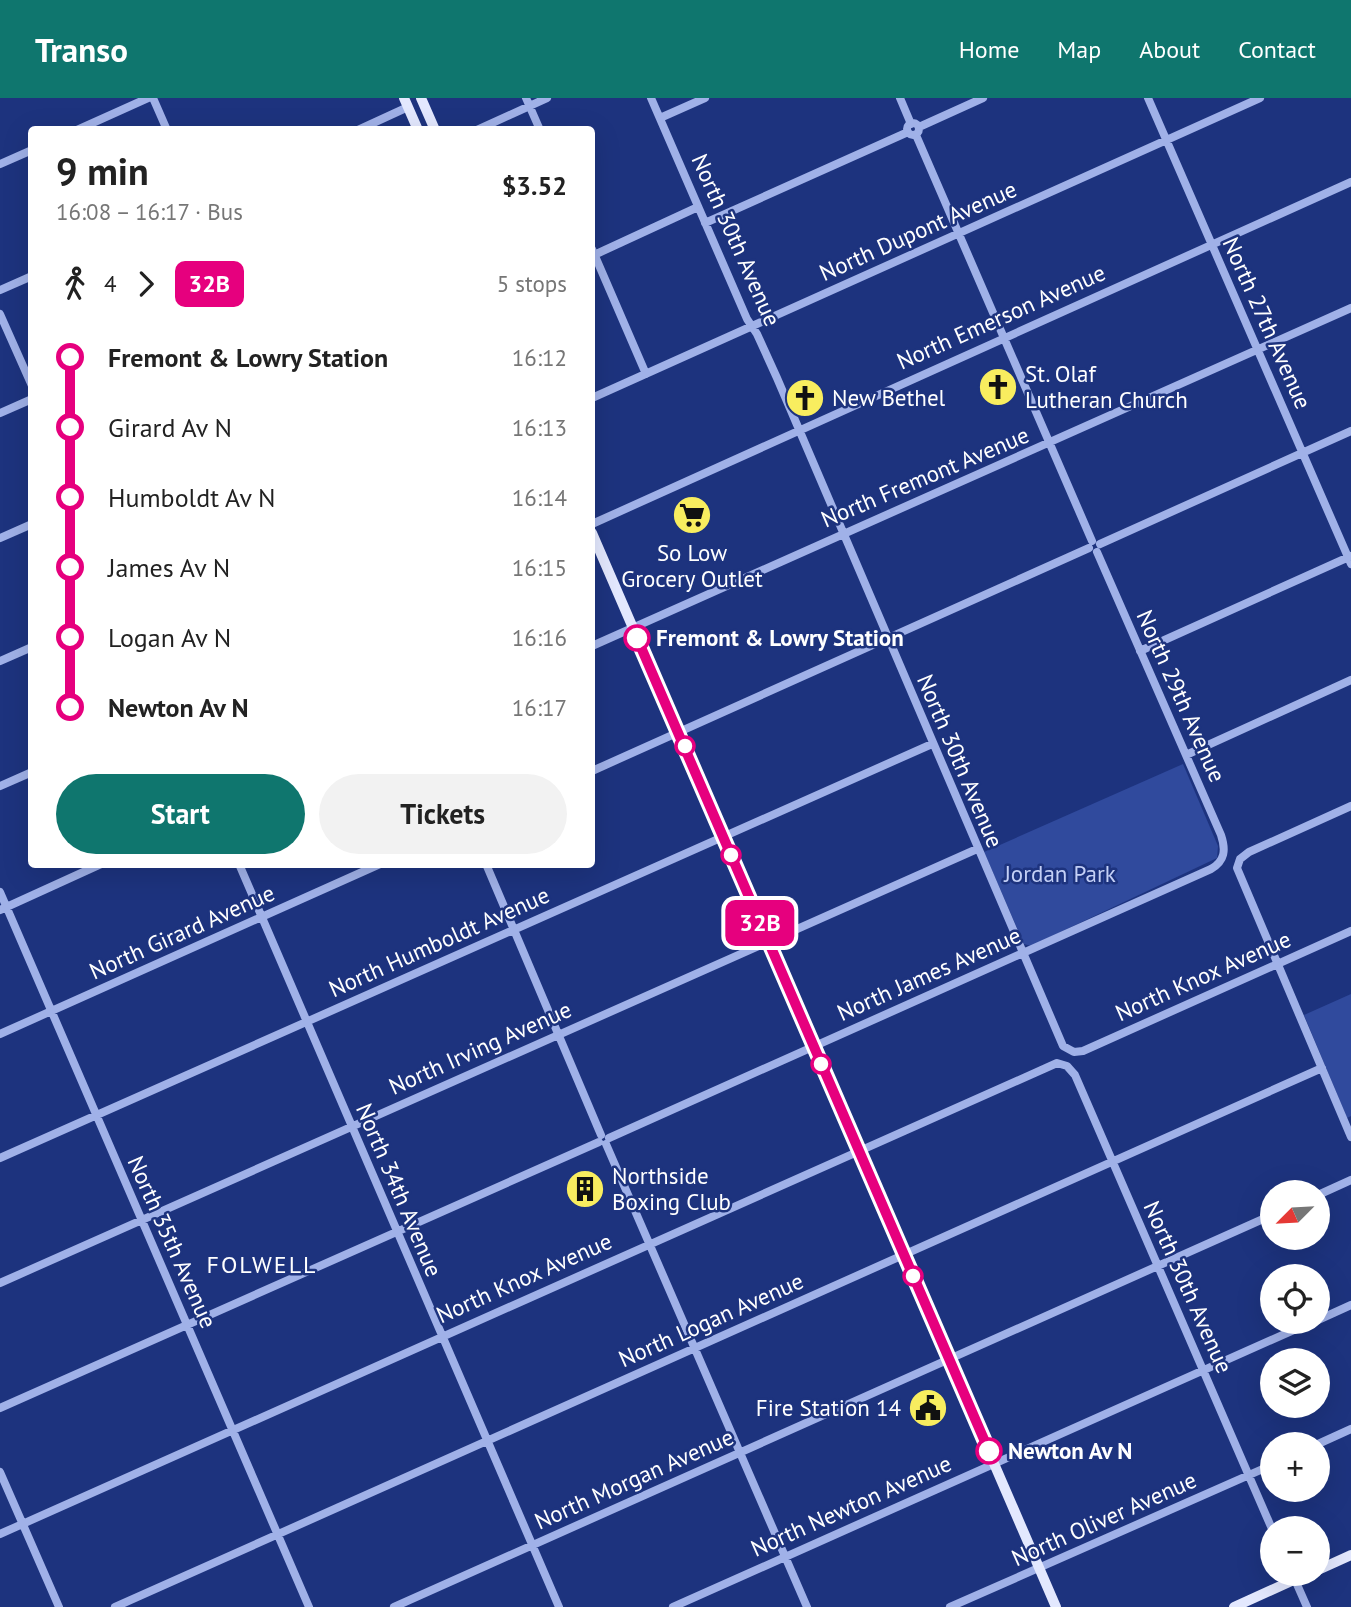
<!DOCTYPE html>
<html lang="en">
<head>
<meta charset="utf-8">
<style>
  body { margin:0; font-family:"PT Sans",sans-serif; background:#f2f2f2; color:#222; height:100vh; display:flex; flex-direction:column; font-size:26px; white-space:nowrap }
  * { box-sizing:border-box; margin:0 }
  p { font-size:23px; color:#767676 }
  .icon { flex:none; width:38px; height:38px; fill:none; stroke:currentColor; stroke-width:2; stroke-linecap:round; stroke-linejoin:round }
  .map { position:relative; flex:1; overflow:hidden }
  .panel { position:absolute; left:28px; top:28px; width:567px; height:742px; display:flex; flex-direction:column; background:#fff; border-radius:7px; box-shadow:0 7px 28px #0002 }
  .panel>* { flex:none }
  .badge { padding:0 14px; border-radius:10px; font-size:24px; line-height:46px }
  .needle { width:46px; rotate:246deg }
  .controls { position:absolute; left:1260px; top:1082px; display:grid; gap:14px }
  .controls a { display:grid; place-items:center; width:70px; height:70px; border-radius:50%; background:#fff; box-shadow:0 7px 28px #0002; font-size:35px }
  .map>.badge { position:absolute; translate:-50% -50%; box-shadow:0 0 0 4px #fff }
  .legs { display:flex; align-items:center; gap:10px; height:77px; padding:0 28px; font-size:23px }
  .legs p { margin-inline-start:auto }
  .headline { display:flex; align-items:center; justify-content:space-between; height:119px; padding:0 28px }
  h1 { font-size:38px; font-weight:600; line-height:52px }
  .primary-button { display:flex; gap:14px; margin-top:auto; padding:14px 28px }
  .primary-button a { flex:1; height:80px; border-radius:42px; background:#0f766e; color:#fff; font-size:28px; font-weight:600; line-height:80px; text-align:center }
  .primary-button a+a { background:#f2f2f2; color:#222 }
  ul { padding:0 28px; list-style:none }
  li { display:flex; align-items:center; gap:24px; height:70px; font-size:26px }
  li i { display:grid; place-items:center; width:10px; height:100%; margin:0 9px; background:currentColor }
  li i::after { content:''; width:18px; height:18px; margin:-9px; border:5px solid; border-radius:50%; background:#fff }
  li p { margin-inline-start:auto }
  li:first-child i { background:linear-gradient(#0000 50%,currentColor 0) }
  li:last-child i { background:linear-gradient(currentColor 50%,#0000 0) }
  header { display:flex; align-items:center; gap:42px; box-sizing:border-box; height:98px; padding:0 35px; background:#0f766e; color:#fff }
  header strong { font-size:33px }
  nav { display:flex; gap:38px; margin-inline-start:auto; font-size:24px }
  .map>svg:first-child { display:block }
</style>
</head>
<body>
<header>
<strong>Transo</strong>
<nav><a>Home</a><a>Map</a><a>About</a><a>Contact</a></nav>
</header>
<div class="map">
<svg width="1351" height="1509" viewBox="0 0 1351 1509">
  <rect width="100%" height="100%" fill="#1d337e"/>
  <path fill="#304a9d" d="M 1183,666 L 1218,748 L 1217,760 L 1031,848 L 1024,846 L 984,754 Z
    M 1351,896 L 1351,1018 L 1347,1020 L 1304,917 Z"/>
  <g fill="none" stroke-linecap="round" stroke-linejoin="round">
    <path stroke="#a0b1e8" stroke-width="8" d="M 153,0 L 167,32
      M 526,0 L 540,32
      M 651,0 L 747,221 L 757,236 L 777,280 L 1063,948 L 1074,954 L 1083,953 L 1351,833
      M 900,0 L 911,26
      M 1148,0 L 1351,466
      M 660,20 L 705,0
      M907 31a6 6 0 1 1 12 0a6 6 0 1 1-12 0Z
      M 919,29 L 983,0
      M 77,32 L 148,0
      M 358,32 L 408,9
      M 477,32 L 547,0
      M 916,37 L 1092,443
      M 0,66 L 32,52
      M 705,125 L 908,34
      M 592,151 L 646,276
      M 592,158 L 698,109
      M 0,192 L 32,178
      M 0,216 L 32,288
      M 592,300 L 1260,0
      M 0,315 L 32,301
      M 592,426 L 1351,84
      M 0,440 L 32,426
      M 1100,446 L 1351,333
      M 592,548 L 1351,210
      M 1140,553 L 1351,458
      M 0,563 L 32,549
      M 1186,657 L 1351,582
      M 592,673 L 1089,450
      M 0,688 L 32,674
      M 1351,708 L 1249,754 L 1240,761 L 1237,770 L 1351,1039
      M 239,766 L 559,1509
      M 486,766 L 601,1037
      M 0,794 L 309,1509
      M 0,812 L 101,766
      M 0,936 L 380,766
      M 609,1040 L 1211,771 C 1225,763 1226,752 1221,737 L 1097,454
      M 606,1046 L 807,1509
      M 0,1060 L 932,646
      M 1318,1097 L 1351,1082
      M 0,1185 L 977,751
      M 1318,1222 L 1351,1207
      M 0,1310 L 599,1044
      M 1318,1346 L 1351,1331
      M 0,1374 L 59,1509
      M 0,1436 L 1057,965 L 1067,968 L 1075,977 L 1272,1431
      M 1292,1475 L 1307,1509
      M 115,1509 L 1322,970
      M 394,1509 L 1272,1117
      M 673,1509 L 1314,1223
      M 950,1509 L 1272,1367"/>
    <path stroke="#e3e8fe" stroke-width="10" d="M 404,0 L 418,32
      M 421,0 L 435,32
      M 592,435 L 1056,1509
      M 1318,1472 L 1351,1457
      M 1234,1509 L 1309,1475"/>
  </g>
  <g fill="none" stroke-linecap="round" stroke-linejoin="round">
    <g stroke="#fff" stroke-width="16">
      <path id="line-1" d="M 637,540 L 989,1353"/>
    </g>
    <use href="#line-1" stroke="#e6007e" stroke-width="10"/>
  </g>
  <defs>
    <g id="church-disc" transform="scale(2.0125)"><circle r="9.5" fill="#f8ed5f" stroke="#1d337e"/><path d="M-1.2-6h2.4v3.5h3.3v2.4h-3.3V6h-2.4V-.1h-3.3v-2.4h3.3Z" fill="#111"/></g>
    <g id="supermarket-disc" transform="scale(2.0125)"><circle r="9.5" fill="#f8ed5f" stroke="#1d337e"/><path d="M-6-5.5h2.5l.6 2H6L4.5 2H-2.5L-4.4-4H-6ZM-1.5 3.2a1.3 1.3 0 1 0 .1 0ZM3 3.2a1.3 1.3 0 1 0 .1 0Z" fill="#111"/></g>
    <g id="building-disc" transform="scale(2.0125)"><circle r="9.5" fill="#f8ed5f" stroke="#1d337e"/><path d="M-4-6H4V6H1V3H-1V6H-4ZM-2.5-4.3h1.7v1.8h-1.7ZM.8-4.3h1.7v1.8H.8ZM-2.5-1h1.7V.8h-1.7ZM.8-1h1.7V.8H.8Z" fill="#111"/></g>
    <g id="civic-disc" transform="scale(2.0125)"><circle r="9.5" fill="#f8ed5f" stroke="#1d337e"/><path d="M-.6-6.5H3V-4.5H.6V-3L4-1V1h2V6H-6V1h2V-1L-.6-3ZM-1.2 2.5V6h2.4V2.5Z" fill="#111"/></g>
  </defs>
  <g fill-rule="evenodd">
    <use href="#church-disc" x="998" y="289"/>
    <use href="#church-disc" x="805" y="300"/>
    <use href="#supermarket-disc" x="692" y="417"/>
    <use href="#building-disc" x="585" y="1091"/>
    <use href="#civic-disc" x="928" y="1310"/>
  </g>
  <g fill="#fff" stroke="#e6007e" stroke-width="3.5">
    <circle cx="637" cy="540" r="12"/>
    <circle cx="685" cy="648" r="9"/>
    <circle cx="731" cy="757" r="9"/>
    <circle cx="821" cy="966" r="9"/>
    <circle cx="913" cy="1178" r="9"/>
    <circle cx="989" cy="1353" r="12"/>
  </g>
  <g text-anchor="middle" stroke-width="5" stroke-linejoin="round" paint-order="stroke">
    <g font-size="23" fill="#fff" stroke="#1d337e">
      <text transform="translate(918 133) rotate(-24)" y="8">North Dupont Avenue</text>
      <text transform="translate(736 142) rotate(66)" y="8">North 30th Avenue</text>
      <text transform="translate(1001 219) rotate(-24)" y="8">North Emerson Avenue</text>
      <text transform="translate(1267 225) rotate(66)" y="8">North 27th Avenue</text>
      <text transform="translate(925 379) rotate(-23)" y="8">North Fremont Avenue</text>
      <text transform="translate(1181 598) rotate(66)" y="8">North 29th Avenue</text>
      <text transform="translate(960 663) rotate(67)" y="8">North 30th Avenue</text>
      <text transform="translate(182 834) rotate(-24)" y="8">North Girard Avenue</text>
      <text transform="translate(439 844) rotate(-24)" y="8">North Humboldt Avenue</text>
      <text transform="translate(929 876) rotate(-24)" y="8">North James Avenue</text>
      <text transform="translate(1203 878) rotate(-24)" y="8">North Knox Avenue</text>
      <text transform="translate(480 950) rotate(-24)" y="8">North Irving Avenue</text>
      <text transform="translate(399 1092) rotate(67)" y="8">North 34th Avenue</text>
      <text transform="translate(172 1144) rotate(66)" y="8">North 35th Avenue</text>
      <text transform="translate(524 1180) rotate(-24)" y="8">North Knox Avenue</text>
      <text transform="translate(1188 1189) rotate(66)" y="8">North 30th Avenue</text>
      <text transform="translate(711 1222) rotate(-24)" y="8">North Logan Avenue</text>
      <text transform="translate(634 1381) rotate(-24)" y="8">North Morgan Avenue</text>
      <text transform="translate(851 1408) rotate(-24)" y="8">North Newton Avenue</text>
      <text transform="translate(1104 1421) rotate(-24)" y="8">North Oliver Avenue</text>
    </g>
    <g font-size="23" fill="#fff" stroke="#1d337e" text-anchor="start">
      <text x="1025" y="284">St. Olaf<tspan x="1025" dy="26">Lutheran Church</tspan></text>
      <text x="832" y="308">New Bethel</text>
      <text x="692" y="463" text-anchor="middle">So Low<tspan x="692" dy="26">Grocery Outlet</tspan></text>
      <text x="612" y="1086">Northside<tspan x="612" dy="26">Boxing Club</tspan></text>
      <text x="901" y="1318" text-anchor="end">Fire Station 14</text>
    </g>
    <g font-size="23" font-weight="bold" fill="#fff" stroke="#1d337e" text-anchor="start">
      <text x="656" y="548">Fremont &amp; Lowry Station</text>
      <text x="1008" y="1361">Newton Av N</text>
    </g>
    <g font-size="23" fill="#c4d0f6" stroke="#1d337e">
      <text x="1060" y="784">Jordan Park</text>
    </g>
    <g font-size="24" letter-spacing="2" fill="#fff" stroke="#1d337e">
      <text x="262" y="1175">FOLWELL</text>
    </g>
  </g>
</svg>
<div class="controls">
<a><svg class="needle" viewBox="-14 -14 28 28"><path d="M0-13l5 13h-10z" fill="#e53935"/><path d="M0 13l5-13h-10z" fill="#767676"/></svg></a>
<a><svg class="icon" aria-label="locate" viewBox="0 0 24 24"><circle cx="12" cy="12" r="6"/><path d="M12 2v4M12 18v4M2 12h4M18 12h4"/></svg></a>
<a><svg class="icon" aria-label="layers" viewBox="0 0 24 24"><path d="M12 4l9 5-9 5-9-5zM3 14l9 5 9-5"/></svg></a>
<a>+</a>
<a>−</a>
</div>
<b class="badge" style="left:760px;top:825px;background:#e6007e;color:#fff">32B</b>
<section class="panel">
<div class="headline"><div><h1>9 min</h1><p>16:08 – 16:17 · Bus</p></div><b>$3.52</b></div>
<div class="legs"><svg class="icon" aria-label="walk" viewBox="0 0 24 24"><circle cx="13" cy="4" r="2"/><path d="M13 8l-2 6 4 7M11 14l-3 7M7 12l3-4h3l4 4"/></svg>4<svg class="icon" aria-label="forward" viewBox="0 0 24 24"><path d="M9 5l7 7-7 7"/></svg><b class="badge" style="background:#e6007e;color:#fff">32B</b><p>5 stops</p></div>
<ul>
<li><i style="color:#e6007e"></i><b>Fremont &amp; Lowry Station</b><p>16:12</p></li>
<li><i style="color:#e6007e"></i><span>Girard Av N</span><p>16:13</p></li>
<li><i style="color:#e6007e"></i><span>Humboldt Av N</span><p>16:14</p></li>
<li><i style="color:#e6007e"></i><span>James Av N</span><p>16:15</p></li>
<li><i style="color:#e6007e"></i><span>Logan Av N</span><p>16:16</p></li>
<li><i style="color:#e6007e"></i><b>Newton Av N</b><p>16:17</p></li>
</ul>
<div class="primary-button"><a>Start</a><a>Tickets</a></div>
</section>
</div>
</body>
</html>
